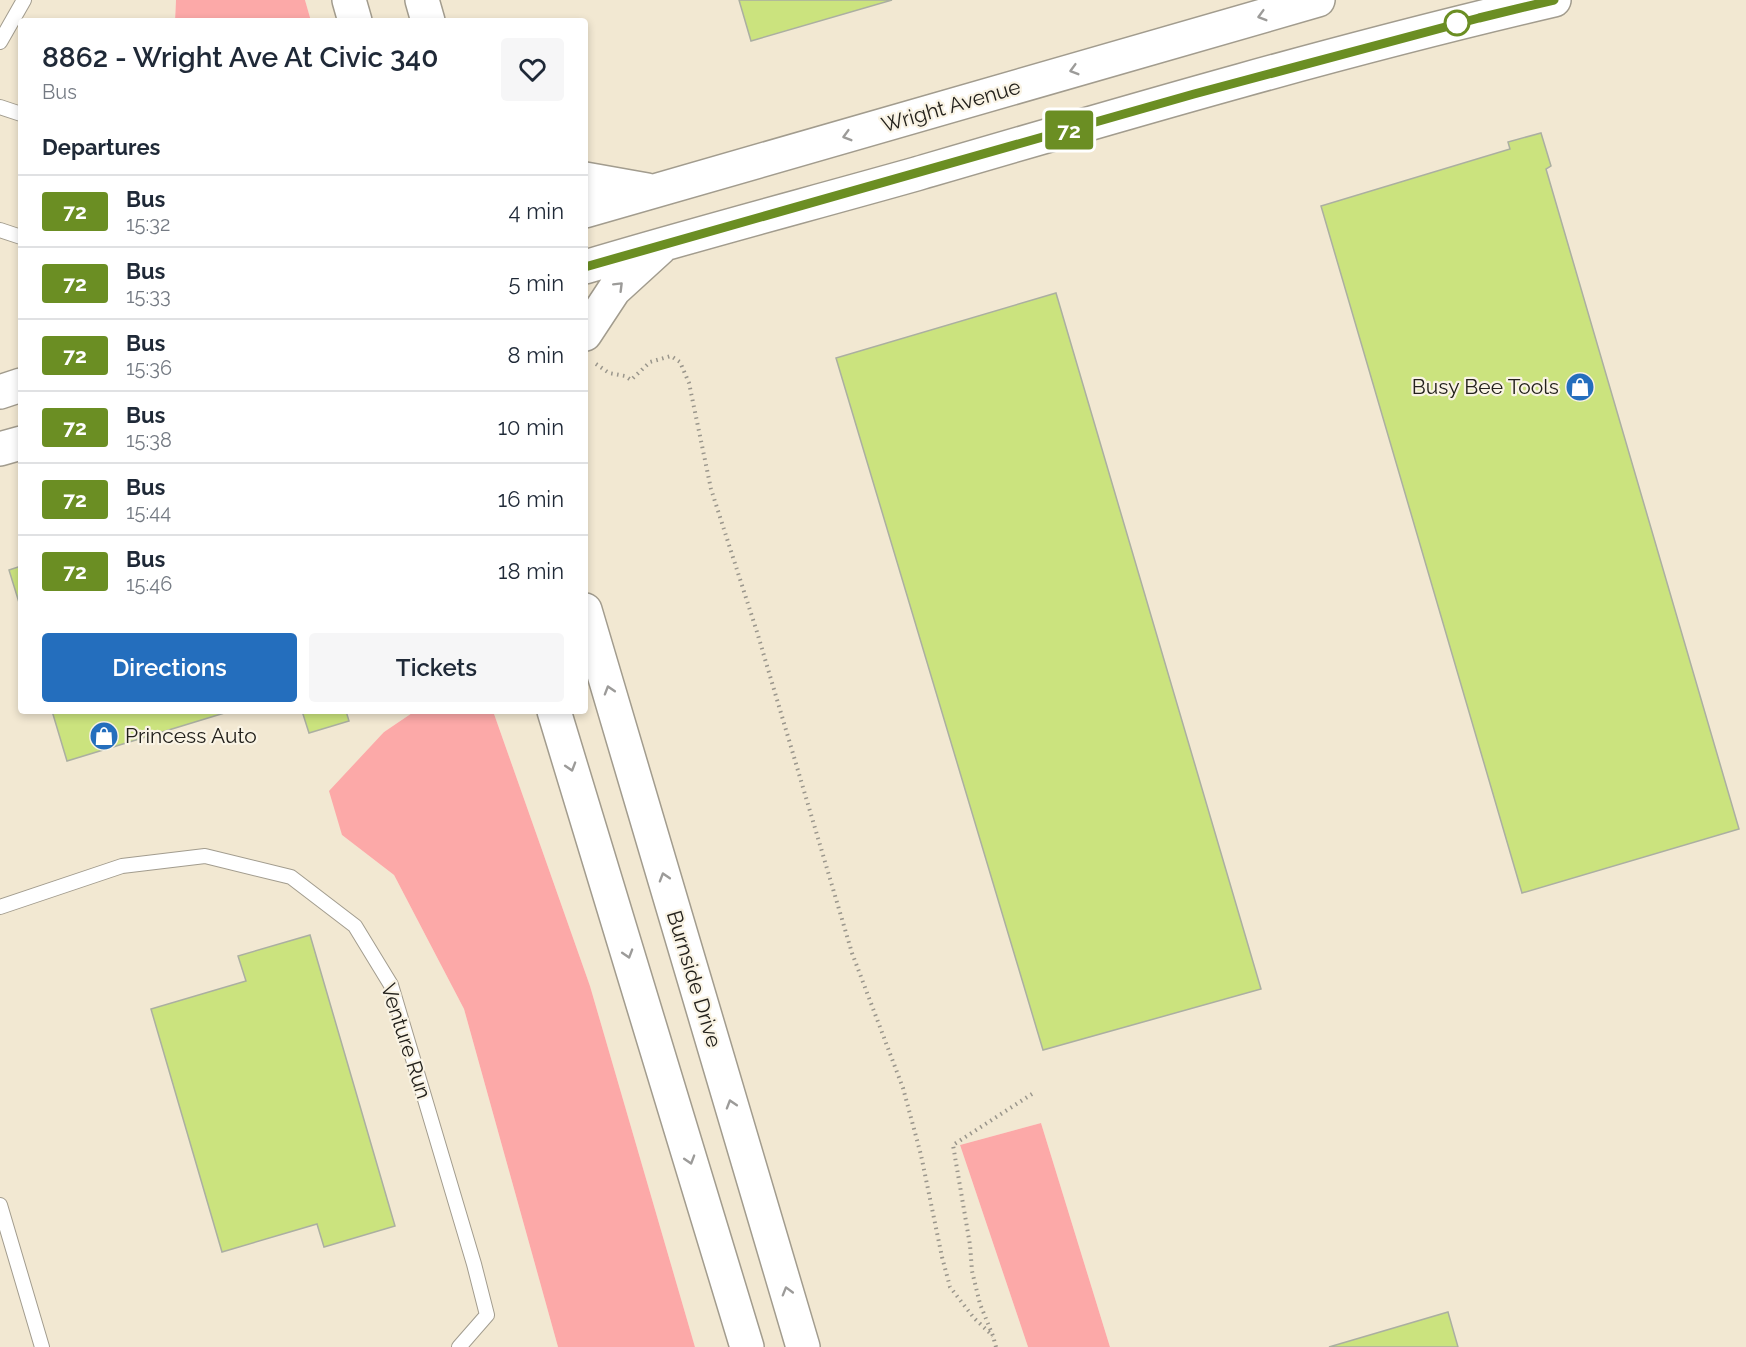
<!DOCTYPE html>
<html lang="en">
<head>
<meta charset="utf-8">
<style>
  body { margin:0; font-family:Raleway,sans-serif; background:#f6f6f7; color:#1f2937; height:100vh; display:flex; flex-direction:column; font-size:22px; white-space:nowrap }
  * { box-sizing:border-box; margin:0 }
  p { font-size:20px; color:#747a83 }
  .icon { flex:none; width:33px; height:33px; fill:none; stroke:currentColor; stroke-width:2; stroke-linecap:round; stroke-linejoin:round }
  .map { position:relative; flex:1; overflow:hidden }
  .sheet { position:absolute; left:18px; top:18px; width:570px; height:696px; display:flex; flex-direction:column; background:#fff; border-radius:6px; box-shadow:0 3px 9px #0003 }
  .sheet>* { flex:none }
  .badge { padding:0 12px; border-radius:4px; font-size:21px; line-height:39px }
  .map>.badge { position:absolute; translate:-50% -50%; box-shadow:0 0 0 3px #fff }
  h2 { padding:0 24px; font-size:22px; line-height:54px }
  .round { display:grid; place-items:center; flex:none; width:63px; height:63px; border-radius:6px; background:#f6f6f7 }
  .headline { display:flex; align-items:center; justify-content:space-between; height:102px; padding:0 24px }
  h1 { font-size:28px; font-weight:600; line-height:45px }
  .primary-button { display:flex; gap:12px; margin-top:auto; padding:12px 24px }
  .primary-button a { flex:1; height:69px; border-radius:6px; background:#246ebd; color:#fff; font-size:24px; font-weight:600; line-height:69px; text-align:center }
  .primary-button a+a { background:#f6f6f7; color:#1f2937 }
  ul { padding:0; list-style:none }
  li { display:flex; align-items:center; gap:18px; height:72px; padding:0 24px; border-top:2px solid #e0e1e3 }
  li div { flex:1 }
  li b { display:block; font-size:22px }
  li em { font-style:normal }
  li .badge { min-width:66px; font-weight:700; text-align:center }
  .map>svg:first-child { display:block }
</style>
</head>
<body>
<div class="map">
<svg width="1746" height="1347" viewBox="0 0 1746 1347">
  <rect width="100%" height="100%" fill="#f9f3e4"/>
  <path fill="#f2e8d2" d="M 0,0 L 176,0 L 175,21 L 21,21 L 21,711 L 415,711 L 384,732 L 342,835 L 394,875 L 464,1009 L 558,1347 L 0,1347 Z
    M 305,0 L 1746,0 L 1746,1347 L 1110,1347 L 1041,1123 L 960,1145 L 1028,1347 L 695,1347 L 590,986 L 493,711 L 585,711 L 585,21 L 311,21 Z"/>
  <path fill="#fca9a8" d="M 176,0 L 305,0 L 311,21 L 175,21 Z
    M 415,711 L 493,711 L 590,986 L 695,1347 L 558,1347 L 464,1009 L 394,875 L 342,835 L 329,791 L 384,732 Z
    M 1041,1123 L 1110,1347 L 1028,1347 L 960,1145 Z"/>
  <path fill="#cbe37e" stroke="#abafa1" stroke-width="1.5" d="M 739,0 L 892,0 L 751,41 Z
    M 1541,133 L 1551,166 L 1546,169 L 1739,829 L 1522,893 L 1321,206 L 1510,149 L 1508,142 Z
    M 1056,293 L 1261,989 L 1043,1050 L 836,358 Z
    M 21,566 L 21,609 L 9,570 Z
    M 52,711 L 231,711 L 67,761 Z
    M 302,711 L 346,711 L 349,721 L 309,733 Z
    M 310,935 L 395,1226 L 324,1247 L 317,1224 L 222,1252 L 151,1009 L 246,981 L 238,956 Z
    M 1448,1312 L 1458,1347 L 1329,1347 Z"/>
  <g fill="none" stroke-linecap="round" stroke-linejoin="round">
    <g stroke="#a29c8e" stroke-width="16">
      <path id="lane" d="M 0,42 L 24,0
        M 0,107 L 21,114
        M 0,230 L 21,237
        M 0,907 L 122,866 L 205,856 L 291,877 L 355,926 L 391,985 L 474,1264 L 487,1315 L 459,1347
        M 0,1205 L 42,1347"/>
    </g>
    <g stroke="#a29c8e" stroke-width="36">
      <path id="secondary" d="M 349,0 L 355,21
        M 422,0 L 428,21
        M 585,179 L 647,190
        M 585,211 L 1318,0
        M 585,267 C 695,234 806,205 916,174 C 1128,112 1339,50 1554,0
        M 585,334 L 614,290 L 660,248
        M 0,392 L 21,385
        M 0,449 L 21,443
        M 585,610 L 803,1347
        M 554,711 L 747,1347"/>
    </g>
    <path stroke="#9a968c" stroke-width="4" stroke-dasharray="1.5 4.5" stroke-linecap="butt" d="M 596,364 L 609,373 L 625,376 L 631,380 L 650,362 L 671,356 L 680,362 L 689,383 L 711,489 L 757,632 L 852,953 L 903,1088 L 921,1155 L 942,1257 L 950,1287 L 974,1318 L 993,1336
      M 996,1347 L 993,1336 L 980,1304 L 972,1271 L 970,1245 L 953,1145 L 1032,1094"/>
    <use href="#lane" stroke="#fff" stroke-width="14"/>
    <use href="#secondary" stroke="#fff" stroke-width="33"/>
  </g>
  <defs><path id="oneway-chevron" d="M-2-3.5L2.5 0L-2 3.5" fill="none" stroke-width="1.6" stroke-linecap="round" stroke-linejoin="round" transform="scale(1.5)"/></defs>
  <g stroke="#9c9b99">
    <use href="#oneway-chevron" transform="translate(1262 16) rotate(164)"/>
    <use href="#oneway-chevron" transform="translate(1074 70) rotate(164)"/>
    <use href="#oneway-chevron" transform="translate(847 136) rotate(164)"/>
    <use href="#oneway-chevron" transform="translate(619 286) rotate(-45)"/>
    <use href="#oneway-chevron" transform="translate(609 690) rotate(-107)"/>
    <use href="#oneway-chevron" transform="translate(571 767) rotate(73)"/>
    <use href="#oneway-chevron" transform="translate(664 877) rotate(-107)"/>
    <use href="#oneway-chevron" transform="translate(628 954) rotate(73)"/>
    <use href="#oneway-chevron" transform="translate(731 1104) rotate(-107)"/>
    <use href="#oneway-chevron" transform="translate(690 1160) rotate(73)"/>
    <use href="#oneway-chevron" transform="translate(787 1291) rotate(-106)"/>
  </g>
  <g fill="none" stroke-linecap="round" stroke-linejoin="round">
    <g stroke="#fff" stroke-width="14">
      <path id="line" d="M 585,267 L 1194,94 L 1479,18 L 1554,0"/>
    </g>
    <use href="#line" stroke="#6b8e23" stroke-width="9"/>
  </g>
  <defs>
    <g id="shop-disc" transform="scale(1.5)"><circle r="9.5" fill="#246ebd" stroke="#f9f3e4"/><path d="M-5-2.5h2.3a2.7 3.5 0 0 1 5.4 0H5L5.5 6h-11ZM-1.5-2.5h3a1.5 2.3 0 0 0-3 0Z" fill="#fff"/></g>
  </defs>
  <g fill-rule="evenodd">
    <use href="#shop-disc" x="1580" y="387"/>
    <use href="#shop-disc" x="104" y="736"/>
  </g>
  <circle fill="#fff" stroke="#6b8e23" stroke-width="3" cx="1457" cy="23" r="12"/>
  <g text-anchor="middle" stroke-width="4.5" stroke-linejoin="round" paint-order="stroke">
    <g font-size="21" fill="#23211c" stroke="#f9f3e4">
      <text transform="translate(951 106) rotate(-16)" y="7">Wright Avenue</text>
      <text transform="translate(694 979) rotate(73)" y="7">Burnside Drive</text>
      <text transform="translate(406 1041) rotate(72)" y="7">Venture Run</text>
    </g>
    <g font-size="21" fill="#23211c" stroke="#f9f3e4" text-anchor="end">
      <text x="1559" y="394">Busy Bee Tools</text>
      <text x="125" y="743" text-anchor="start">Princess Auto</text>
    </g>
  </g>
</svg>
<b class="badge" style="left:1069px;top:130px;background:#6b8e23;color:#fff">72</b>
<section class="sheet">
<div class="headline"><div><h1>8862 - Wright Ave At Civic 340</h1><p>Bus</p></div><a class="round"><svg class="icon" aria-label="heart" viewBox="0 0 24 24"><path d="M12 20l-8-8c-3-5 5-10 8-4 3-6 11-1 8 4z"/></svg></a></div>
<h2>Departures</h2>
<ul>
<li><span class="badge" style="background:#6b8e23;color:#fff">72</span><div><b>Bus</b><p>15:32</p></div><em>4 min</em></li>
<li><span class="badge" style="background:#6b8e23;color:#fff">72</span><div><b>Bus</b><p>15:33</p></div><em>5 min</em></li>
<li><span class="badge" style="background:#6b8e23;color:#fff">72</span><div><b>Bus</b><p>15:36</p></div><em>8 min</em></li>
<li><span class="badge" style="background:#6b8e23;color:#fff">72</span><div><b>Bus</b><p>15:38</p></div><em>10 min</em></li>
<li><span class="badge" style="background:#6b8e23;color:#fff">72</span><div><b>Bus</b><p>15:44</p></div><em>16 min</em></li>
<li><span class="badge" style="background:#6b8e23;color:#fff">72</span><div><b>Bus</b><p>15:46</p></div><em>18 min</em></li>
</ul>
<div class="primary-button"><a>Directions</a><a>Tickets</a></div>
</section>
</div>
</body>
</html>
